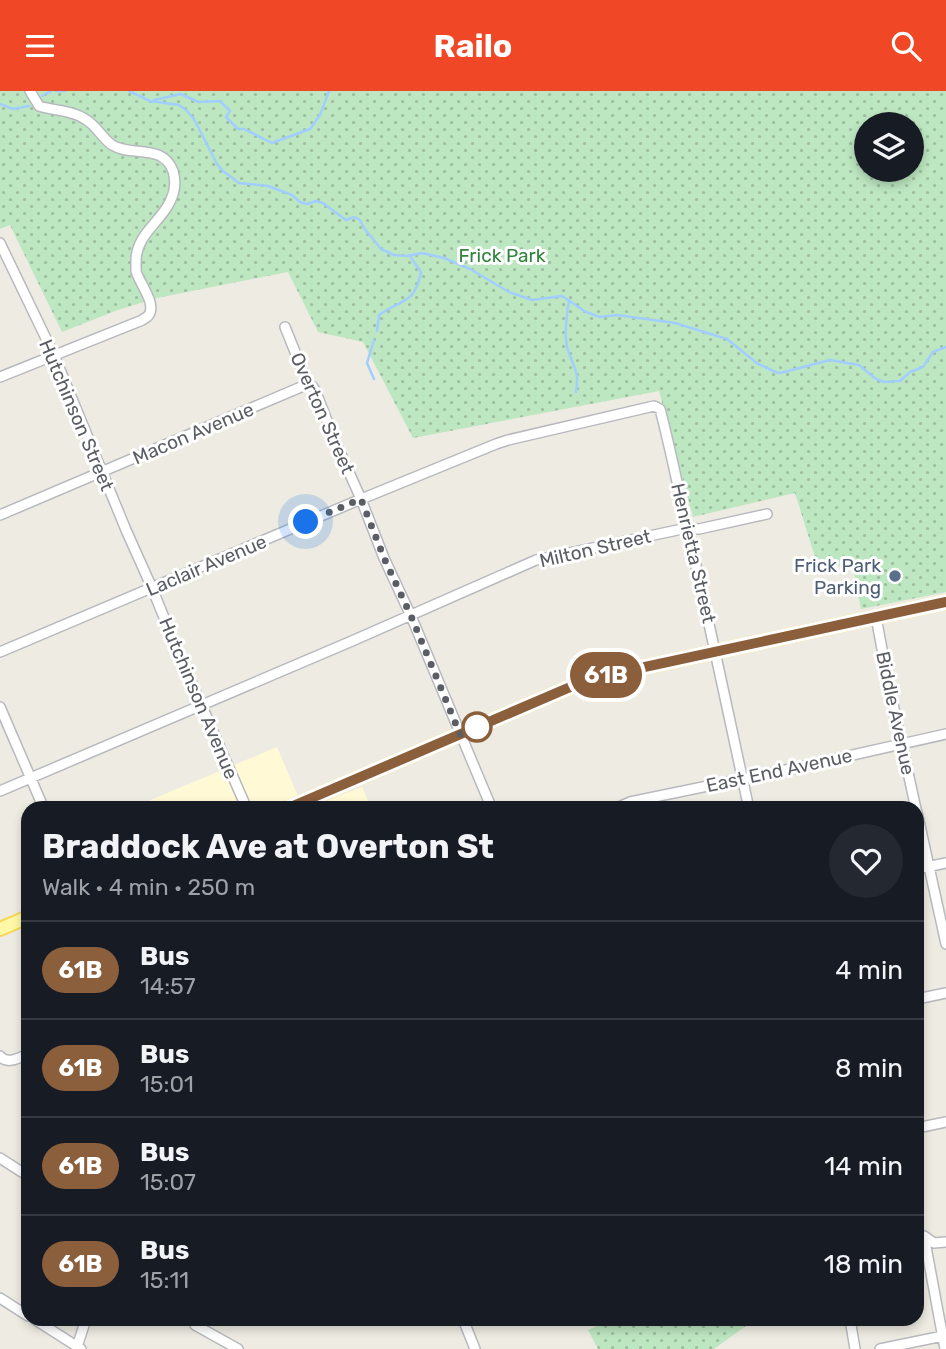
<!DOCTYPE html>
<html lang="en">
<head>
<meta charset="utf-8">
<style>
  body { margin:0; font-family:Rubik,sans-serif; background:#242831; color:#f1f3f6; height:100vh; display:flex; flex-direction:column; font-size:26px; white-space:nowrap }
  * { box-sizing:border-box; margin:0 }
  p { font-size:23px; color:#9ea1a6 }
  .icon { flex:none; width:38px; height:38px; fill:none; stroke:currentColor; stroke-width:2; stroke-linecap:round; stroke-linejoin:round }
  .map { position:relative; flex:1; overflow:hidden }
  .panel { position:absolute; left:21px; top:710px; width:903px; height:525px; display:flex; flex-direction:column; background:#171b24; border-radius:21px; box-shadow:0 4px 10px #0003 }
  .panel>* { flex:none }
  .badge { padding:0 14px; border-radius:23px; font-size:24px; line-height:46px }
  .fabs { position:absolute; left:854px; top:21px; display:grid; gap:14px }
  .fabs a { display:grid; place-items:center; width:70px; height:70px; border-radius:50%; background:#171b24; box-shadow:0 4px 10px #0003; font-size:35px }
  .you { position:absolute; width:35px; height:35px; margin:-18px; border:5px solid #fff; border-radius:50%; background:#1a73e8; box-shadow:0 0 0 10px #1a73e833 }
  .map>.badge { position:absolute; translate:-50% -50%; box-shadow:0 0 0 4px #fff }
  .round { display:grid; place-items:center; flex:none; width:74px; height:74px; border-radius:37px; background:#242831 }
  .overview { display:flex; align-items:center; justify-content:space-between; height:119px; padding:0 21px }
  h1 { font-size:33px; font-weight:700; line-height:52px }
  ul { padding:0; list-style:none }
  li { display:flex; align-items:center; gap:21px; height:98px; padding:0 21px; border-top:2px solid #363941 }
  li div { flex:1 }
  li b { display:block; font-size:26px }
  li em { font-style:normal }
  li .badge { min-width:77px; font-weight:700; text-align:center }
  header { display:flex; justify-content:space-between; align-items:center; height:91px; padding:0 21px; background:#f04726; color:#fff; font-size:32px; font-weight:700 }
  .map>svg:first-child { display:block }
</style>
</head>
<body>
<header><svg class="icon" aria-label="menu" viewBox="0 0 24 24"><path d="M4 6h16M4 12h16M4 18h16"/></svg>Railo<svg class="icon" aria-label="search" viewBox="0 0 24 24"><circle cx="10" cy="10" r="6"/><path d="M15 15l6 6"/></svg></header>
<div class="map">
<svg width="946" height="1258" viewBox="0 0 946 1258">
  <defs>
    <pattern id="park-dots" width="8" height="8" patternUnits="userSpaceOnUse" patternTransform="scale(1.75)"><rect width="8" height="8" fill="#bde7c1"/><path d="M2 2h.1M6 6h.1" fill="none" stroke="#9dbea0" stroke-width="1.8" stroke-linecap="round"/></pattern>
  </defs>
  <rect width="100%" height="100%" fill="#eeece2"/>
  <path fill="#fff9d6" d="M 277,656 L 303,717 L 129,718 Z
    M 362,696 L 371,717 L 307,717 Z"/>
  <path fill="url(#park-dots)" fill-rule="evenodd" d="M 0,0 L 946,0 L 946,501 L 861,518 L 852,472 L 819,479 L 795,402 L 693,426 L 659,300 L 413,347 L 363,251 L 318,241 L 288,181 L 157,207 L 118,219 L 62,241 L 10,134 L 0,138 ZM 866,33 L 912,33 L 912,79 L 866,79 Z
    M 611,1229 L 611,1228 L 754,1229 L 714,1258 L 598,1258 L 588,1239 Z"/>
  <g fill="none" stroke-linecap="round" stroke-linejoin="round">
    <path stroke="#a1ceff" stroke-width="2.5" d="M 55,0 L 65,0
      M 129,0 L 150,10 L 179,14 L 186,19 L 194,28 L 217,73 L 223,80 L 239,92 L 268,95 L 292,104 L 300,111 L 307,113 L 316,110 L 323,112 L 346,129 L 354,126 L 360,129 L 364,137 L 381,158 L 394,164 L 407,165 L 422,162 L 444,167 L 470,178 L 509,201 L 532,209 L 562,205 L 586,221 L 600,226 L 617,224 L 675,232 L 727,248 L 758,273 C 766,275 771,281 780,282 L 830,269 L 859,274 L 876,288 L 884,291 L 900,290 L 910,281 L 923,276 L 933,261 L 946,256
      M 42,5 L 51,0
      M 154,9 L 181,3 L 198,11 L 220,10 L 230,20 L 226,26 L 238,38 L 244,38 L 272,52 L 310,38 L 320,24 L 329,0
      M 0,13 L 13,18 L 29,15
      M 569,209 C 567,225 564,240 567,256 C 572,275 580,278 576,301
      M 377,240 L 379,224 C 402,208 415,213 421,181 L 410,165
      M 374,288 L 367,272 L 374,249"/>
    <g stroke="#b7b9bf" stroke-width="12">
      <path id="minor" d="M 0,152 L 54,264 L 126,439 L 152,497 L 176,556 L 247,718
        M 285,236 L 308,293 L 313,296 L 315,299 L 335,350 L 361,408 L 384,467 L 411,525 L 492,718
        M 0,286 L 140,230 C 141,230 147,226 148,225 C 158,214 139,192 136,180 C 136,178 136,172 136,170 C 136,146 156,134 167,116 C 174,105 177,93 173,80 C 163,52 131,66 112,54 C 102,47 96,34 85,28 C 72,19 54,20 39,15 L 30,0
        M 0,424 L 308,293
        M 876,526 L 888,590 L 916,718
        M 0,561 L 354,411 L 496,353 L 508,349 L 654,315 L 660,318 C 671,360 679,402 689,444 C 710,535 729,626 749,718
        M 0,616 L 44,718
        M 0,700 L 352,550 L 536,469 L 687,437 L 699,438 L 767,423
        M 614,718 L 630,711 L 795,677 L 946,643
        M 917,721 L 946,853
        M 917,778 L 946,772
        M 917,908 L 946,902
        M 0,965 C 7,974 19,967 28,963
        M 917,1037 L 946,1031
        M 0,1067 L 28,1085
        M 917,1145 L 924,1145 L 934,1152 L 946,1151
        M 924,1145 L 945,1258
        M 0,1207 L 28,1225
        M 34,1228 L 81,1258
        M 200,1228 L 195,1234 L 238,1258
        M 463,1228 L 475,1258
        M 850,1228 L 855,1258
        M 77,1256 L 86,1228
        M 880,1258 L 943,1245"/>
    </g>
    <g stroke="#f7d752" stroke-width="16">
      <path id="major" d="M 286,718 L 589,588 L 946,511
        M 0,838 L 28,826"/>
    </g>
    <use href="#minor" stroke="#fff" stroke-width="9"/>
    <use href="#major" stroke="#fff8a6" stroke-width="12"/>
  </g>
  <g fill="none" stroke-linecap="round" stroke-linejoin="round">
    <g stroke="#fff" stroke-width="16">
      <path id="line" d="M 286,718 L 589,588 L 946,511"/>
    </g>
    <use href="#line" stroke="#8b5e3c" stroke-width="10"/>
    <path stroke="#5a5d63" stroke-width="7" stroke-dasharray="0 12.6" d="M 306,431 L 361,408 L 384,467 L 411,525 L 460,643 L 477,636"/>
  </g>
  <circle fill="#5c6f8a" stroke="#fff" stroke-width="2.5" cx="895" cy="485" r="7"/>
  <circle fill="#fff" stroke="#8b5e3c" stroke-width="3.5" cx="477" cy="636" r="14"/>
  <g text-anchor="middle" stroke-width="6" stroke-linejoin="round" paint-order="stroke">
    <g font-size="19" fill="#31843c" stroke="#fff">
      <text x="502" y="171">Frick Park</text>
    </g>
    <g font-size="19" fill="#5a5d63" stroke="#fff">
      <text transform="translate(323 322) rotate(66)" y="7">Overton Street</text>
      <text transform="translate(77 324) rotate(67)" y="7">Hutchinson Street</text>
      <text transform="translate(193 342) rotate(-23)" y="7">Macon Avenue</text>
      <text transform="translate(595 457) rotate(-13)" y="7">Milton Street</text>
      <text transform="translate(694 462) rotate(77)" y="7">Henrietta Street</text>
      <text transform="translate(206 474) rotate(-23)" y="7">Laclair Avenue</text>
      <text transform="translate(199 607) rotate(67)" y="7">Hutchinson Avenue</text>
      <text transform="translate(896 622) rotate(78)" y="7">Biddle Avenue</text>
      <text transform="translate(779 679) rotate(-12)" y="7">East End Avenue</text>
    </g>
    <g font-size="19" fill="#4e5e75" stroke="#fff" text-anchor="end">
      <text x="881" y="481">Frick Park<tspan x="881" dy="22">Parking</tspan></text>
    </g>
  </g>
</svg>
<div class="fabs">
<a><svg class="icon" aria-label="layers" viewBox="0 0 24 24"><path d="M12 4l9 5-9 5-9-5zM3 14l9 5 9-5"/></svg></a>
</div>
<div class="you" style="left:306px;top:431px"></div>
<b class="badge" style="left:606px;top:584px;background:#8b5e3c;color:#fff">61B</b>
<section class="panel">
<div class="overview"><div><h1>Braddock Ave at Overton St</h1><p>Walk · 4 min · 250 m</p></div><a class="round"><svg class="icon" aria-label="heart" viewBox="0 0 24 24"><path d="M12 20l-8-8c-3-5 5-10 8-4 3-6 11-1 8 4z"/></svg></a></div>
<ul>
<li><span class="badge" style="background:#8b5e3c;color:#fff">61B</span><div><b>Bus</b><p>14:57</p></div><em>4 min</em></li>
<li><span class="badge" style="background:#8b5e3c;color:#fff">61B</span><div><b>Bus</b><p>15:01</p></div><em>8 min</em></li>
<li><span class="badge" style="background:#8b5e3c;color:#fff">61B</span><div><b>Bus</b><p>15:07</p></div><em>14 min</em></li>
<li><span class="badge" style="background:#8b5e3c;color:#fff">61B</span><div><b>Bus</b><p>15:11</p></div><em>18 min</em></li>
</ul>
</section>
</div>
</body>
</html>
